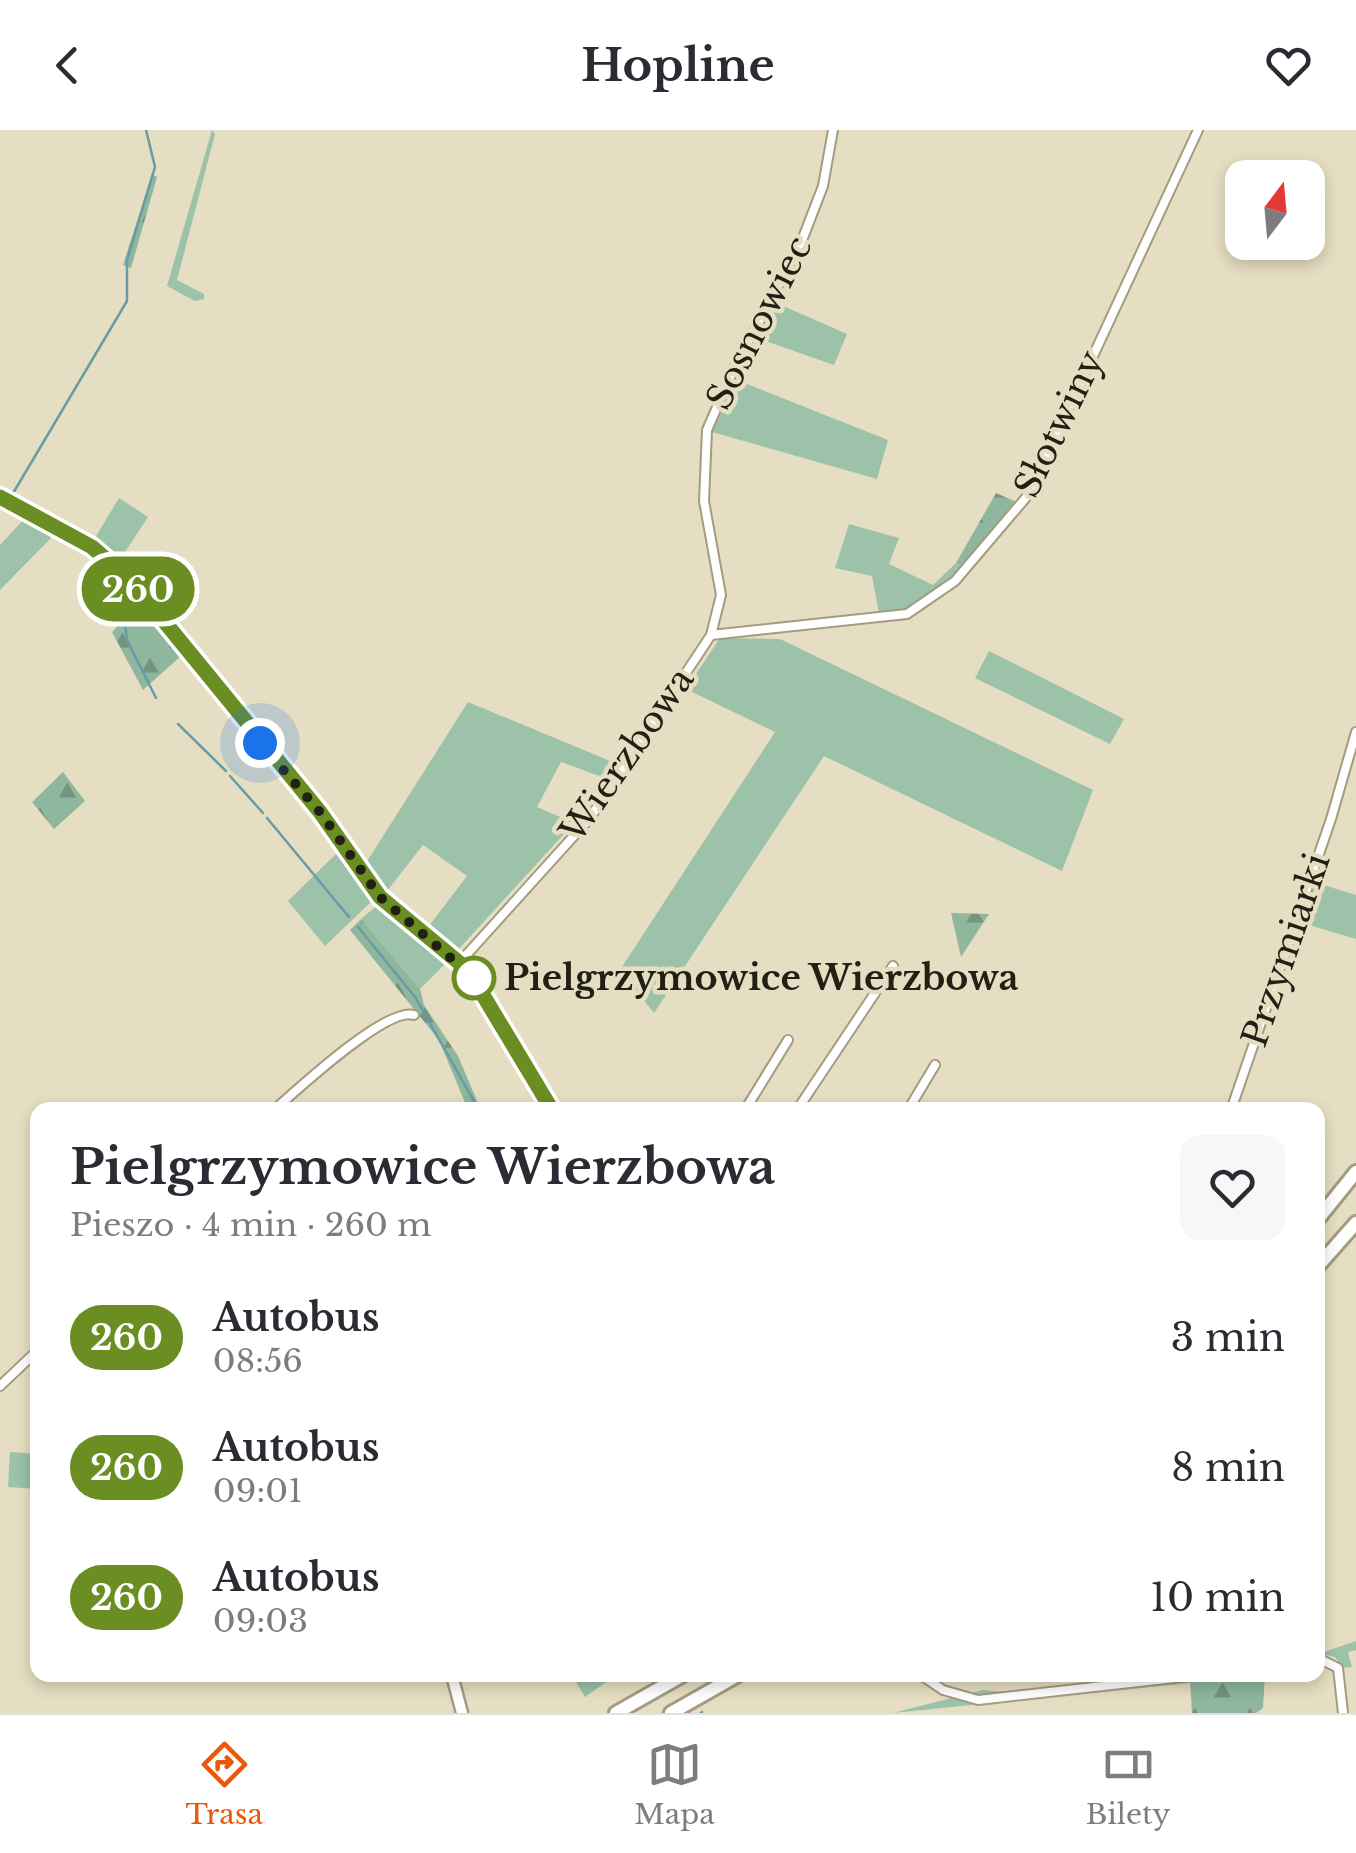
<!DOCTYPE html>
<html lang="pl">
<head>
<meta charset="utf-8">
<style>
  body { margin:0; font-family:"Libre Baskerville",serif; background:#f7f7f7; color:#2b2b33; height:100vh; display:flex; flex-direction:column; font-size:38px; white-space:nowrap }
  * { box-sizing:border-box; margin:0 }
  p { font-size:32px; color:#7c7c81 }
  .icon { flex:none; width:55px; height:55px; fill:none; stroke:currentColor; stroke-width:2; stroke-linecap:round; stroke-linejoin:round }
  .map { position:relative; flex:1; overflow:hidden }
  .panel { position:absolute; left:30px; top:972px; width:1295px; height:580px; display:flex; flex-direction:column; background:#fff; border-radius:20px; box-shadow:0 5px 15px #0003 }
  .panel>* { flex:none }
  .badge { padding:0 20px; border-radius:32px; font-size:35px; line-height:65px }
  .needle { width:65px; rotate:16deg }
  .controls { position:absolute; left:1225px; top:30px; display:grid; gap:20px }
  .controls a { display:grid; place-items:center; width:100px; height:100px; border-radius:20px; background:#fff; box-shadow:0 5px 15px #0003; font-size:50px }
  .you { position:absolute; width:50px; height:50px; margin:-25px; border:8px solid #fff; border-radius:50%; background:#1a73e8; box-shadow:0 0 0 15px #1a73e833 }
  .map>.badge { position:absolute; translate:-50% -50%; box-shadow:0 0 0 5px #fff }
  .round { display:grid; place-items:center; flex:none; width:105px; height:105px; border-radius:20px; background:#f7f7f7 }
  .summary { display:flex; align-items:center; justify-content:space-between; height:170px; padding:0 40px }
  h1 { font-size:48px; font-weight:700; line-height:75px }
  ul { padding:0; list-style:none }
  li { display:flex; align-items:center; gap:30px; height:130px; padding:0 40px }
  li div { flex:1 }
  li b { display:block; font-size:38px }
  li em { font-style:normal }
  li .badge { min-width:110px; font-weight:700; text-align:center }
  header { display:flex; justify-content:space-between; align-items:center; height:130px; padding:0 40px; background:#fff; font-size:45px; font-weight:700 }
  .tabs { display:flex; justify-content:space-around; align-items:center; height:140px; border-top:2px solid #e1e1e2; background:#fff; font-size:28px; color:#7c7c81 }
  .tabs a { display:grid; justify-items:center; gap:5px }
  .tabs .active { color:#ea580c }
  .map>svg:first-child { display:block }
</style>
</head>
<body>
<header><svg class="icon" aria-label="back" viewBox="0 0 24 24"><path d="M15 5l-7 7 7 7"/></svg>Hopline<svg class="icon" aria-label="heart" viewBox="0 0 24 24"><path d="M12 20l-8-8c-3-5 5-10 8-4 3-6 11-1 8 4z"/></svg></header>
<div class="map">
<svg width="1356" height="1583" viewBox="0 0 1356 1583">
  <defs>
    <pattern id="forest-firs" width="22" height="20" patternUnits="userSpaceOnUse" patternTransform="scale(2.5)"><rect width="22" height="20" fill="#8eb79d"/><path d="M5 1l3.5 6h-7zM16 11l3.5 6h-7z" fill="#74947f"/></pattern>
  </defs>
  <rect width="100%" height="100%" fill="#e6dec2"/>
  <path fill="#9cc2a9" d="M 212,0 L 215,4 L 177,150 L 204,164 L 204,169 L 195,171 L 167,156 Z
    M 774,172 L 847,204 L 834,235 L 757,208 Z
    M 737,250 L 888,310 L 877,349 L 712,302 Z
    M 119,368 L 148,387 L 121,428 L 95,408 Z
    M 25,388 L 54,405 L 0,460 L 0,415 Z
    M 849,394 L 899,408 L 889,434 L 933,455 L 956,433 L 963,438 L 908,479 L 879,483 L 872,446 L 835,438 Z
    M 720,508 L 780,509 L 1093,660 L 1062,741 L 824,626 L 654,883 L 620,840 L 775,602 L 686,559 Z
    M 989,521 L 1124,589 L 1110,614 L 975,548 Z
    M 468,572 L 615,633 L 605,648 L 561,632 L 537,677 L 574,693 L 457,821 L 426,800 L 467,746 L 423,715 L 387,761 L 366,733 Z
    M 340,720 L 375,768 L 325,816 L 288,771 Z
    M 1314,752 L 1356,765 L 1356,809 L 1299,792 Z
    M 380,773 L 448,831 L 420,859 L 361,789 Z
    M 10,1322 L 37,1324 L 37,1359 L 8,1357 Z
    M 1356,1511 L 1356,1520 L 1348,1522 L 1352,1537 L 1343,1538 L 1335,1527 L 1321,1524 L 1318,1531 L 1318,1524 Z
    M 572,1545 L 616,1545 L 585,1567 Z
    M 1178,1545 L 1222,1545 L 1191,1549 L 1190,1553 L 893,1583 L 983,1560 L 1023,1563 Z"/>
  <path fill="url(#forest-firs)" d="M 152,44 L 157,47 L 131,138 L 123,135 Z
    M 996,363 L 1019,373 L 963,438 L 956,433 Z
    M 137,475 L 181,526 L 143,560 L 112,502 Z
    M 63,642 L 85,671 L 54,699 L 32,672 Z
    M 951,783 L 989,784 L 961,827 Z
    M 361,789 L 420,859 L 424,875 L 458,926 L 481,980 L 468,980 L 439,910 L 350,800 Z
    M 1223,1545 L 1265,1545 L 1263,1578 L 1256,1583 L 1192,1583 L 1190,1549 Z"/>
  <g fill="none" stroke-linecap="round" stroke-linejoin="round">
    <path stroke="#679ca7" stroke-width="2.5" d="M 12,365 L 127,171 L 127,130 L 155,37 L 146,0
      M 6,376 L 18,382
      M 119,448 L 127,510 L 156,568
      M 178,594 L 226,641
      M 230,646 L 263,683
      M 267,688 L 349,787
      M 358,797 L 415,867 L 479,980
      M 701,1583 L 702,1582"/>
    <g stroke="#a39c81" stroke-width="12">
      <path id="street" d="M 711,505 L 907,484 L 955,451 L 1029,364 L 1198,0
        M 460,832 L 590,688 L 711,505 L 721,465 L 704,371 L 707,300 L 735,236 L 801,113 L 823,56 L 833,0
        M 274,980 C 297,960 387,876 414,885
        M 745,980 L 788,910
        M 797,980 L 893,836
        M 908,980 L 935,935
        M 1231,980 L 1331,689 L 1356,602
        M 0,1256 L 38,1220
        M 1318,1528 L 1338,1538 L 1343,1583
        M 921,1545 L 943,1560 L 978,1570 L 1201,1545"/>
    </g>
    <g stroke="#a39c81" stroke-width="15">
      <path id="secondary" d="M 0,367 L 92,417 L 132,452 L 320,682 L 380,767 L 468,840 L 552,980
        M 452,1545 L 462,1583"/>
    </g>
    <g stroke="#a39c81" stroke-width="18">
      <path id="highway" d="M 1318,1089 L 1356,1042
        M 1318,1136 L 1356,1093
        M 616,1583 L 683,1545
        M 671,1583 L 738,1545"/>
    </g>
    <use href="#street" stroke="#fff" stroke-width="8"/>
    <use href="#secondary" stroke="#fff" stroke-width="10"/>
    <use href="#highway" stroke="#fff" stroke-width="12"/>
  </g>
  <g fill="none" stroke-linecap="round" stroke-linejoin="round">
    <g stroke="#fff" stroke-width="22">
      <path id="line" d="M 0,367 L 92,417 L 132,452 L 320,682 L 380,767 L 468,840 L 552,980"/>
    </g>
    <use href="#line" stroke="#6b8e23" stroke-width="15"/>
    <path stroke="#221f15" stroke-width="10" stroke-dasharray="0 18" d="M 260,613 L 320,682 L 380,767 L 474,848"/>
  </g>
  <circle fill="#fff" stroke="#6b8e23" stroke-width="5" cx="474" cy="848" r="20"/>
  <g text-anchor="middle" stroke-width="9" stroke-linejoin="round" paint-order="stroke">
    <g font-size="35" fill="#221f15" stroke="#e6dec2">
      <text transform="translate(759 193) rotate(-63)" y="12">Sosnowiec</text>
      <text transform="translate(1059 294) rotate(-64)" y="12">Słotwiny</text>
      <text transform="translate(627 625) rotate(-55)" y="12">Wierzbowa</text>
      <text transform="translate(1286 820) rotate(-71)" y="12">Przymiarki</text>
    </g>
    <g font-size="35" font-weight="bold" fill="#221f15" stroke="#e6dec2" text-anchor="start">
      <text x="504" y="860">Pielgrzymowice Wierzbowa</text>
    </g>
  </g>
</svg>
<div class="controls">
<a><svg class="needle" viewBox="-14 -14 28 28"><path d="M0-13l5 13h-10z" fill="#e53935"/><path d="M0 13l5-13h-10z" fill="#7c7c81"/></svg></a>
</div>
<div class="you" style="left:260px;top:613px"></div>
<b class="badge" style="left:138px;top:459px;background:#6b8e23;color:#fff">260</b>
<section class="panel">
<div class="summary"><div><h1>Pielgrzymowice Wierzbowa</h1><p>Pieszo · 4 min · 260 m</p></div><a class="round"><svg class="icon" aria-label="heart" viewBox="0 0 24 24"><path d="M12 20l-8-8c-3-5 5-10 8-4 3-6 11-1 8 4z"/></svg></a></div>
<ul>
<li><span class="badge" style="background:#6b8e23;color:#fff">260</span><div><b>Autobus</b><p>08:56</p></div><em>3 min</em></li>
<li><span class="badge" style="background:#6b8e23;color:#fff">260</span><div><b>Autobus</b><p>09:01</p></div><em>8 min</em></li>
<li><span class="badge" style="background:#6b8e23;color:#fff">260</span><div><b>Autobus</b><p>09:03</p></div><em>10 min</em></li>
</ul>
</section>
</div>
<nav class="tabs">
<a class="active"><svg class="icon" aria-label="directions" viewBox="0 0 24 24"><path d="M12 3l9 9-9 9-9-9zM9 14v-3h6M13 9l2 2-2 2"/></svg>Trasa</a>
<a><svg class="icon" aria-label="map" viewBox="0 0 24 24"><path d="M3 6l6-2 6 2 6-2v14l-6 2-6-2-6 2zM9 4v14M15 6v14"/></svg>Mapa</a>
<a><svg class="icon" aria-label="tickets" viewBox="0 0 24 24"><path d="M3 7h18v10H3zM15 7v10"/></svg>Bilety</a>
</nav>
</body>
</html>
